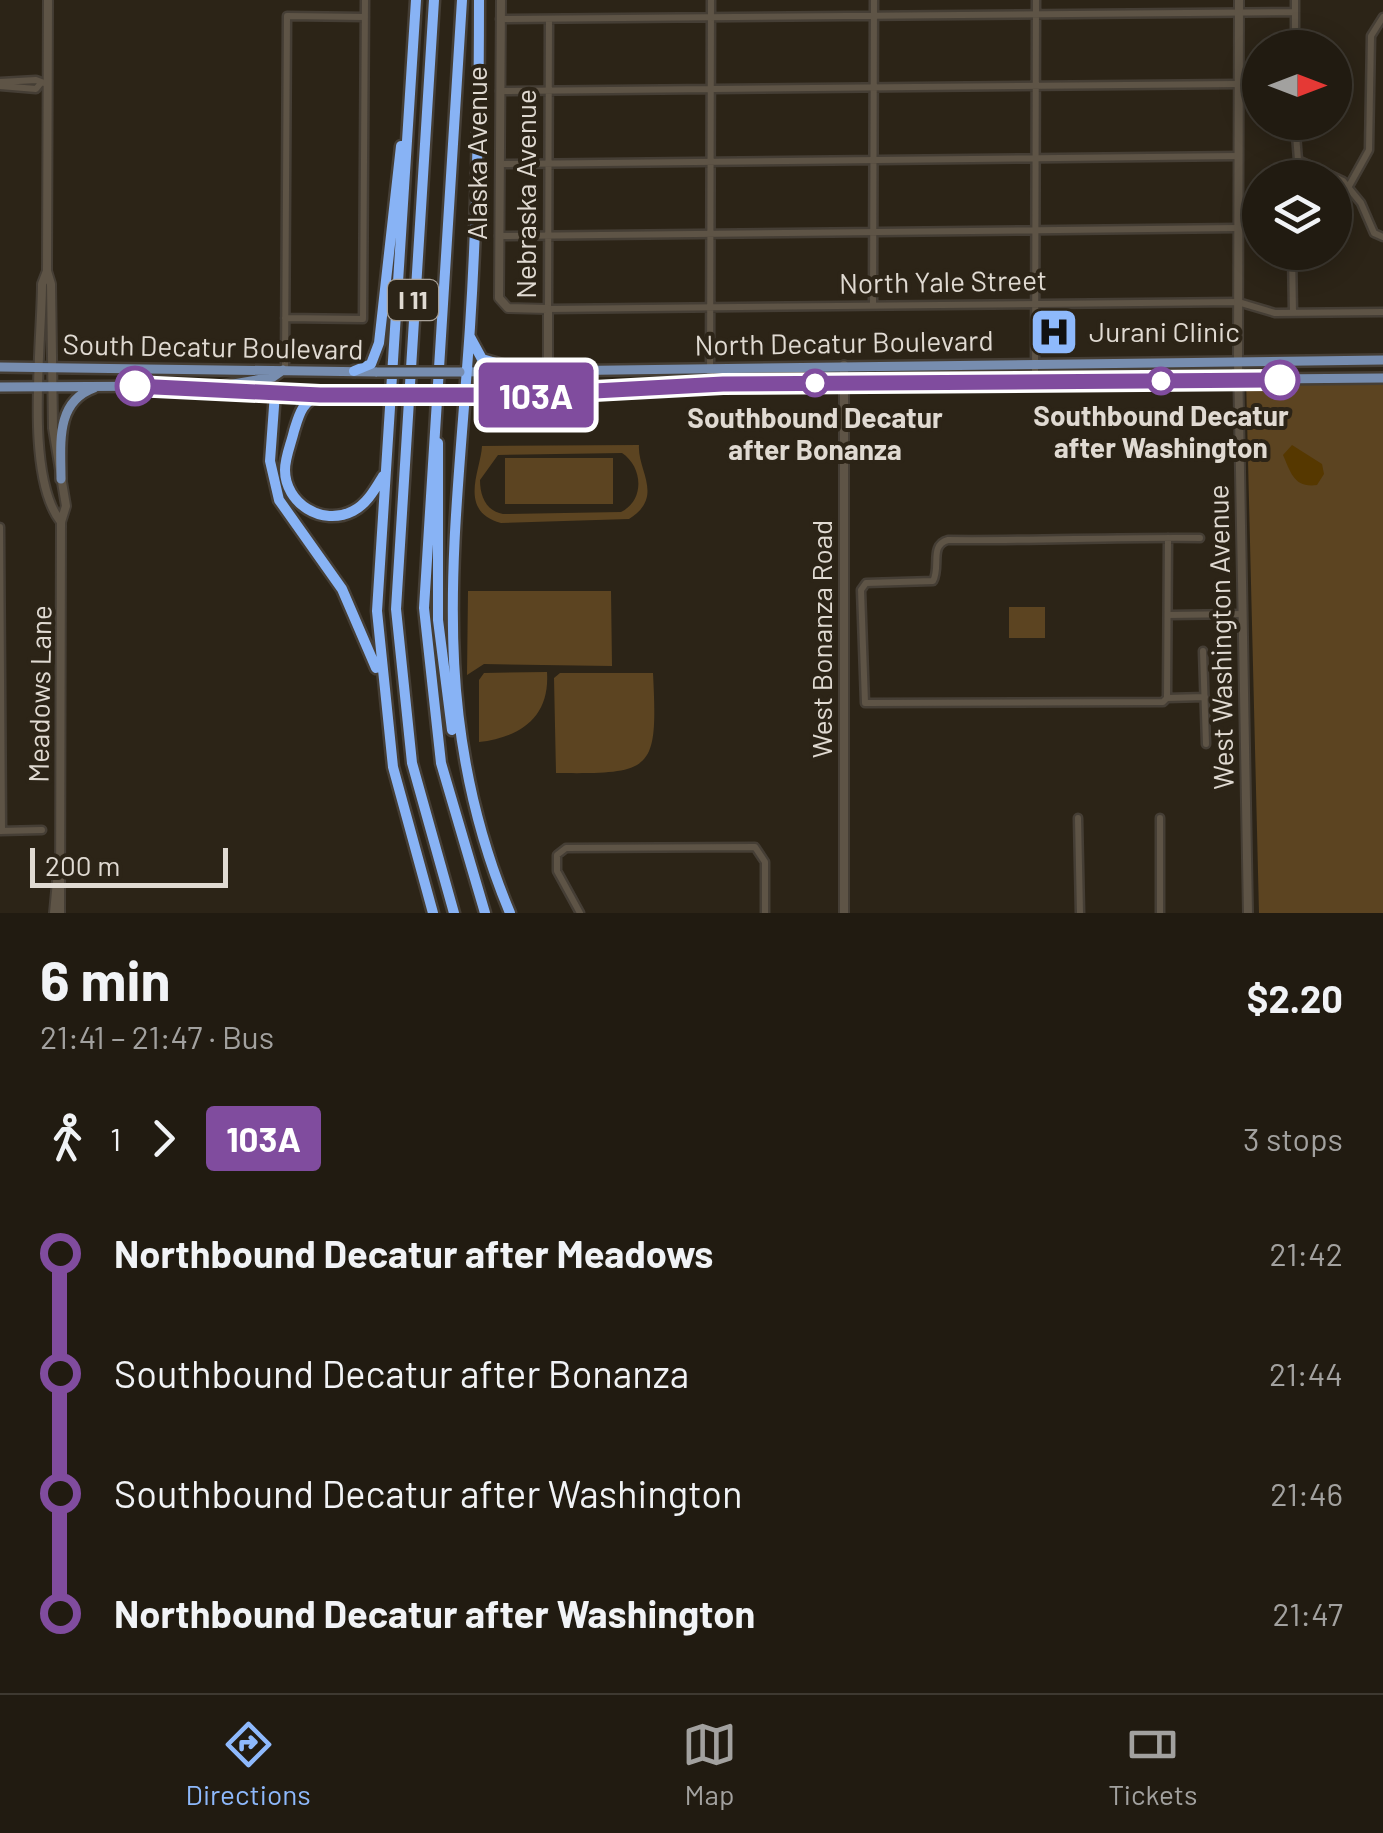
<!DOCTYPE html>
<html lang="en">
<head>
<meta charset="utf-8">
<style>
  body { margin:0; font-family:Barlow,sans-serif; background:#2d281f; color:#f1f3f6; height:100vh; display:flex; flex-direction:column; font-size:38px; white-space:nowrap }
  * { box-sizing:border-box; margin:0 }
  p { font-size:32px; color:#a2a19f }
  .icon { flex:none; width:55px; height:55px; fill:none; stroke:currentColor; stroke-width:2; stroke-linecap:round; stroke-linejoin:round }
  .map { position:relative; height:913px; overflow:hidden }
  .sheet { display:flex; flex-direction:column; background:#211b11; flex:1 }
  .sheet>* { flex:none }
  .badge { padding:0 20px; border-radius:8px; font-size:35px; line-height:65px }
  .needle { width:65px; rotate:90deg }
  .controls { position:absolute; left:1242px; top:30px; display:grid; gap:20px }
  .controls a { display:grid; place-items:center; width:110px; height:110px; border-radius:50%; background:#211b11; box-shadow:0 5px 25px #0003,0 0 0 2px #3e3931; font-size:50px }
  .scale { position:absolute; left:30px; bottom:25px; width:198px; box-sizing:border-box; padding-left:10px; border:5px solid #e0dad2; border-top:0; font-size:28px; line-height:35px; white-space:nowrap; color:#e0dad2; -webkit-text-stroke:8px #2c2417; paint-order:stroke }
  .map>.badge { position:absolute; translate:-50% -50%; box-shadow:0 0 0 5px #fff }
  .legs { display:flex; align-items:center; gap:15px; height:110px; padding:0 40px; font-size:32px }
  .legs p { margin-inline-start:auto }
  .overview { display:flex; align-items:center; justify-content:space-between; height:170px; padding:0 40px }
  h1 { font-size:55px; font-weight:700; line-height:75px }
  ul { padding:0 40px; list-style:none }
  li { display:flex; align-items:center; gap:35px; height:120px; font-size:38px }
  li i { display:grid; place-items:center; width:15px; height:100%; margin:0 12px; background:currentColor }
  li i::after { content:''; width:25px; height:25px; margin:-12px; border:8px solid; border-radius:50%; background:#211b11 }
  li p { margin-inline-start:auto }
  li:first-child i { background:linear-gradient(#0000 50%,currentColor 0) }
  li:last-child i { background:linear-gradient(currentColor 50%,#0000 0) }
  .dock { display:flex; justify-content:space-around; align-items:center; height:140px; border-top:2px solid #3e3931; background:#211b11; font-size:28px; color:#a2a19f }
  .dock a { display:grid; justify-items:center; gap:5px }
  .dock .on { color:#8eb9fc }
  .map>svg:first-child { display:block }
</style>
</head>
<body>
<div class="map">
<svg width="1383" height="913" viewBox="0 0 1383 913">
  <rect width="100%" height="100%" fill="#2c2417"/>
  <path fill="#5c4421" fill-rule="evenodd" d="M 1246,377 L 1383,378 L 1383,913 L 1259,913 Z
    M 639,445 C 637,470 665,497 629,519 L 501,523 C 457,511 481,470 482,446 ZM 622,453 C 643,467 645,500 621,512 L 503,514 C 486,511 480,496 480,480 L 498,455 Z
    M 505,458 L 613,458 L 613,504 L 505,504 Z
    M 468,591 L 611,591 L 612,666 L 484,664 L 467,675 Z
    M 1009,607 L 1045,607 L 1045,638 L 1009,638 Z
    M 547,672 C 550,718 520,737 479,742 L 479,680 L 484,673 Z
    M 560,673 L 653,673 C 658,772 653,774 556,773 L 554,678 Z"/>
  <path fill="#563800" d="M 1292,445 L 1322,464 L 1324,474 L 1317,485 C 1294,488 1291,473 1283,455 Z"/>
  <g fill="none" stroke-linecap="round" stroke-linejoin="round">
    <g stroke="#453e35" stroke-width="11">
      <path id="minor" d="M 500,19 L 1295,12
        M 549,19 L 548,309 L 1238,302 L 1275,313 L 1383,312
        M 1295,48 L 1295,0
        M 0,82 L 36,80 L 47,84
        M 0,86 L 36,89 L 40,84
        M 500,91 L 1238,84
        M 1295,122 L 1298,160 L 1343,181 L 1361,203 L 1374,233 L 1383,237
        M 500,164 L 1238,156
        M 1349,186 L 1369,150 L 1371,36 L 1383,17
        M 499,236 L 1238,228
        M 1292,252 L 1293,313
        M 873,305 L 874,0
        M 285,318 L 363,319 L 365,0
        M 285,368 L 287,16 L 365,17
        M 1035,382 L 1036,0
        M 710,385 L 711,0
        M 0,527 L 2,831
        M 1168,538 L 1167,698 L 1163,702 L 865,703 L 861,590 L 866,583 L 933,581 C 941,567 929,545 948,540 C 1032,541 1116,537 1200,538
        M 1168,615 L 1242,614
        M 1203,651 L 1206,744
        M 1167,698 L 1205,697
        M 1078,818 L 1080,913
        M 1160,818 L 1160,913
        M 0,831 L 42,830
        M 580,913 L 557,871 L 557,855 L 566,848 L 755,847 L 765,862 L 765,913"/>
    </g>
    <g stroke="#453e35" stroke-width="12">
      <path id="tertiary" d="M 48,0 L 47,271 L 42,284 C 42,343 24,476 61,522
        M 501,0 L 499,298 L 508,308 L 548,309 L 548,369
        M 47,271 L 51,284 L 53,428 L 66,506 L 61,522 L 60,913
        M 844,365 L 844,913
        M 54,913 L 57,881"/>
    </g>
    <g stroke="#453e35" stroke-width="12">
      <path id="secondary" d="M 1239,0 L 1238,360 L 1248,913"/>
    </g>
    <g stroke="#453e35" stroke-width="14">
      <path id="primary" d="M 0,367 L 377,372
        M 462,372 L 1383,360
        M 222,386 L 273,377 L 283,370
        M 0,387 L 179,386 L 376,395
        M 461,395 L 723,384 L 1383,378
        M 61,479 C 61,444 55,402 94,388"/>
    </g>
    <g stroke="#453e35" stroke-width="15">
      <path id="motorway" d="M 416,0 L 377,611 L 393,767 L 433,913
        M 434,0 L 396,609 L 412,763 L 454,913
        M 462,0 L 424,608 L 441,763 L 485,913
        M 479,0 C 479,109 477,218 470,327 C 456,537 425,711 510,913
        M 470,337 L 482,359 L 519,370
        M 354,371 L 371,364 L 379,343 L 401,146
        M 275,393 L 270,461 L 279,500 L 342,589 L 376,668
        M 320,395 C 302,401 299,415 294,431 C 291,444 285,457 285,470 C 285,503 322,527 353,511 C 367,504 375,489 383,476
        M 438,443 L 438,620 L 452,730"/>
    </g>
    <use href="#minor" stroke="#5e5446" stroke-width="6"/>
    <use href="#tertiary" stroke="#5e5446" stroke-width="8"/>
    <use href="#secondary" stroke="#5e5446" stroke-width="8"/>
    <use href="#primary" stroke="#778daf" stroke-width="9"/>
    <use href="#motorway" stroke="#88b3f5" stroke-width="10"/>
    <g stroke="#453e35" stroke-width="14" stroke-linecap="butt">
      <path id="primary-bridge" d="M 377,372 L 460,372
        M 376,395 L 458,395"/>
    </g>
    <use href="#primary-bridge" stroke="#778daf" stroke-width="9"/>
  </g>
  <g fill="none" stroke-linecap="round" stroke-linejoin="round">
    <g stroke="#fff" stroke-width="22">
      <path id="line-1" d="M 135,386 L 320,395 L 521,395 L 723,384 L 1280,380"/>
    </g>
    <use href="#line-1" stroke="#804c9e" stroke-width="15"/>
  </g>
  <defs>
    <g id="hospital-square" transform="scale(2.5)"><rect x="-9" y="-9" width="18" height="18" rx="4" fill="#8eb9fc" stroke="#2c2417"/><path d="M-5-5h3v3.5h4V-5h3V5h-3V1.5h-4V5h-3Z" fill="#111"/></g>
  </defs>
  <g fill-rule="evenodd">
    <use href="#hospital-square" x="1054" y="332"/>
  </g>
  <g fill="#fff" stroke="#804c9e" stroke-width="5">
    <circle cx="1280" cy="380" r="18"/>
    <circle cx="1161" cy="381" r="12"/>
    <circle cx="815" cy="383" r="12"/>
    <circle cx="135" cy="386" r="18"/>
  </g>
  <g text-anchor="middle" stroke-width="8" stroke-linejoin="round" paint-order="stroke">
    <rect fill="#2c2417" stroke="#aaa39a" stroke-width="2.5" x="388" y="280" width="50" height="40" rx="8"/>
    <g font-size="25" font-weight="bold" fill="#e0dad2">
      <text x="413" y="309">I 11</text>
    </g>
    <g font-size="28" fill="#e0dad2" stroke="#2c2417">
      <text transform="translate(477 153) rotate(-90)" y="10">Alaska Avenue</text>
      <text transform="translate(526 194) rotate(-90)" y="10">Nebraska Avenue</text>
      <text transform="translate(943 282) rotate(-1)" y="10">North Yale Street</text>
      <text transform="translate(844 343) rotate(-1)" y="10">North Decatur Boulevard</text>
      <text transform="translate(213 347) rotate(1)" y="10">South Decatur Boulevard</text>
      <text transform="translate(1221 637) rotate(-91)" y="10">West Washington Avenue</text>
      <text transform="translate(822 639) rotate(-90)" y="10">West Bonanza Road</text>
      <text transform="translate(40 694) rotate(-89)" y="10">Meadows Lane</text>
    </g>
    <g font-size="28" fill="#e0dad2" stroke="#2c2417" text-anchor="start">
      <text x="1089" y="342">Jurani Clinic</text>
    </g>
    <g font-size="28" font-weight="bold" fill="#e0dad2" stroke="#2c2417">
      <text x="1161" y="426">Southbound Decatur<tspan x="1161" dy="32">after Washington</tspan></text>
      <text x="815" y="428">Southbound Decatur<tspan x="815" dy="32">after Bonanza</tspan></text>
    </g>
  </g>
</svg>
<div class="controls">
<a><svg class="needle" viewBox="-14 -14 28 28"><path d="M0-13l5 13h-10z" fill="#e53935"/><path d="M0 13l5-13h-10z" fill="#a2a19f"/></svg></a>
<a><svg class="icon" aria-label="layers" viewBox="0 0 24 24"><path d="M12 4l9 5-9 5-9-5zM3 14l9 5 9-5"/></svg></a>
</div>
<div class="scale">200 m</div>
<b class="badge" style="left:536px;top:395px;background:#804c9e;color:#fff">103A</b>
</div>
<section class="sheet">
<div class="overview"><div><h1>6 min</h1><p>21:41 – 21:47 · Bus</p></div><b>$2.20</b></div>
<div class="legs"><svg class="icon" aria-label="walk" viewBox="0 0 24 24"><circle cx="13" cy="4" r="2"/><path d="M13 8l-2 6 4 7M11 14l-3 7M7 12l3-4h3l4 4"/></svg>1<svg class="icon" aria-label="forward" viewBox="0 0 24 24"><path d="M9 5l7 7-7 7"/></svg><b class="badge" style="background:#804c9e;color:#fff">103A</b><p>3 stops</p></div>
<ul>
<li><i style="color:#804c9e"></i><b>Northbound Decatur after Meadows</b><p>21:42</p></li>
<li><i style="color:#804c9e"></i><span>Southbound Decatur after Bonanza</span><p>21:44</p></li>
<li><i style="color:#804c9e"></i><span>Southbound Decatur after Washington</span><p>21:46</p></li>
<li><i style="color:#804c9e"></i><b>Northbound Decatur after Washington</b><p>21:47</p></li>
</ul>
</section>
<nav class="dock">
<a class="on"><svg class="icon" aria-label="directions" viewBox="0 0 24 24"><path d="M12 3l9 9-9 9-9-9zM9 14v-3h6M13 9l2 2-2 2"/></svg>Directions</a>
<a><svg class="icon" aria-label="map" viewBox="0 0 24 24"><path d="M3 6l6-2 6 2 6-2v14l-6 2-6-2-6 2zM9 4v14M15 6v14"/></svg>Map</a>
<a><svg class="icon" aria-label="tickets" viewBox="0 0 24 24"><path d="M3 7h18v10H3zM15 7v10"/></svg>Tickets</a>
</nav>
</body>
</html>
